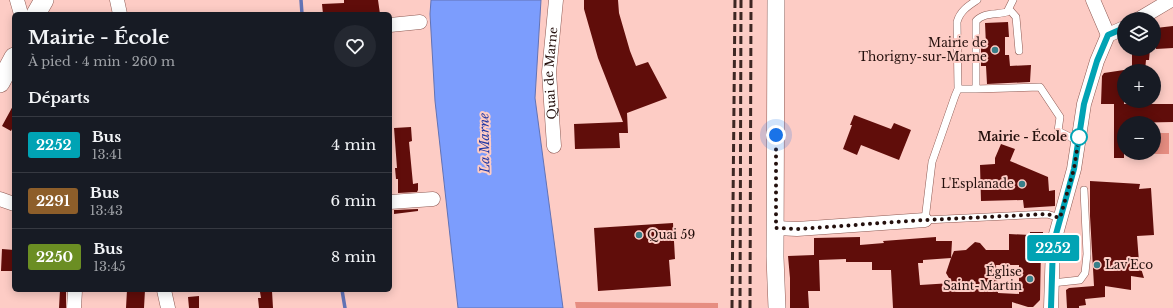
<!DOCTYPE html>
<html lang="fr">
<head>
<meta charset="utf-8">
<style>
  body { margin:0; font-family:"Libre Baskerville",serif; background:#242831; color:#f1f3f6; height:100vh; display:flex; flex-direction:column; font-size:15px; white-space:nowrap }
  * { box-sizing:border-box; margin:0 }
  p { font-size:13px; color:#9ea1a6 }
  .icon { flex:none; width:22px; height:22px; fill:none; stroke:currentColor; stroke-width:2; stroke-linecap:round; stroke-linejoin:round }
  .map { position:relative; flex:1; overflow:hidden }
  .sheet { position:absolute; left:12px; top:12px; width:380px; height:280px; display:flex; flex-direction:column; background:#171b24; border-radius:6px; box-shadow:0 2px 10px #0003 }
  .sheet>* { flex:none }
  .badge { padding:0 8px; border-radius:3px; font-size:14px; line-height:26px }
  .tools { position:absolute; left:1117px; top:12px; display:grid; gap:8px }
  .tools a { display:grid; place-items:center; width:44px; height:44px; border-radius:50%; background:#171b24; box-shadow:0 2px 10px #0003; font-size:20px }
  .you { position:absolute; width:20px; height:20px; margin:-10px; border:3px solid #fff; border-radius:50%; background:#1a73e8; box-shadow:0 0 0 6px #1a73e833 }
  .map>.badge { position:absolute; translate:-50% -50%; box-shadow:0 0 0 2px #fff }
  h2 { padding:0 16px; font-size:15px; line-height:36px }
  .round { display:grid; place-items:center; flex:none; width:42px; height:42px; border-radius:21px; background:#242831 }
  .overview { display:flex; align-items:center; justify-content:space-between; height:68px; padding:0 16px }
  h1 { font-size:19px; font-weight:700; line-height:30px }
  ul { padding:0; list-style:none }
  li { display:flex; align-items:center; gap:12px; height:56px; padding:0 16px; border-top:1px solid #363941 }
  li div { flex:1 }
  li b { display:block; font-size:15px }
  li em { font-style:normal }
  li .badge { min-width:44px; font-weight:700; text-align:center }
  .map>svg:first-child { display:block }
</style>
</head>
<body>
<div class="map">
<svg width="1173" height="308" viewBox="0 0 1173 308">
  <rect width="100%" height="100%" fill="#fdccc5"/>
  <path fill="#e68d81" d="M 1155,133 L 1169,133 L 1169,154 L 1155,154 Z
    M 575,302 L 718,303 L 718,308 L 576,308 Z"/>
  <path fill="#7c9dfd" stroke="#6273b5" d="M 431,0 L 541,0 L 535,98 L 563,308 L 458,308 L 435,101 L 430,14 Z"/>
  <g fill="none" stroke-linecap="round" stroke-linejoin="round">
    <path stroke="#6273b5" stroke-width="3.5" d="M 301,0 L 302,14
      M 342,290 L 345,308"/>
  </g>
  <path fill="#600d0a" fill-rule="evenodd" d="M 344,0 L 378,0 L 380,14 L 323,14 L 322,4 L 344,3 Z
    M 584,0 L 618,0 L 619,13 L 630,51 L 636,66 L 648,62 L 667,98 L 627,113 L 628,133 L 619,133 L 620,148 L 575,149 L 574,124 L 623,122 L 598,58 L 584,9 Z
    M 1008,22 L 1009,37 L 1005,37 L 1005,55 L 1009,55 L 1010,66 L 1031,65 L 1030,82 L 987,84 L 986,66 L 981,66 L 981,45 L 986,45 L 985,23 Z
    M 1173,26 L 1173,48 L 1156,49 L 1156,28 Z
    M 1132,49 L 1150,49 L 1149,60 L 1146,60 L 1145,71 L 1132,71 Z
    M 1124,70 L 1124,104 L 1173,104 L 1173,122 L 1124,123 L 1124,158 L 1114,158 L 1114,104 L 1101,104 L 1102,76 L 1104,73 Z
    M 14,104 L 14,125 L 11,131 L 2,126 Z
    M 854,115 L 891,129 L 894,123 L 911,130 L 899,160 L 861,145 L 857,155 L 843,149 L 852,125 L 850,125 Z
    M 411,127 L 412,141 L 409,142 L 413,184 L 418,183 L 418,190 L 417,192 L 398,193 L 398,179 L 396,179 L 395,168 L 397,168 L 394,128 Z
    M 1001,144 L 1015,149 L 1010,161 L 1048,177 L 1049,191 L 1055,190 L 1055,206 L 1024,208 L 1023,200 L 981,201 L 980,165 L 995,164 L 995,158 Z
    M 1090,181 L 1140,184 L 1139,189 L 1151,188 L 1154,235 L 1137,236 L 1139,262 L 1144,278 L 1131,276 L 1131,290 L 1105,286 L 1105,297 L 1085,299 L 1086,305 L 1079,306 L 1079,308 L 1067,308 L 1066,290 L 1069,288 L 1094,286 L 1090,216 Z
    M 418,209 L 418,211 L 394,214 L 394,210 Z
    M 673,223 L 675,259 L 669,260 L 671,286 L 598,291 L 594,228 Z
    M 1030,232 L 1043,232 L 1043,235 L 1044,235 L 1044,247 L 1042,247 L 1041,249 L 1040,300 L 1033,307 L 1028,307 L 1012,302 L 1012,308 L 893,308 L 891,270 L 872,270 L 872,262 L 846,262 L 846,259 L 819,260 L 820,291 L 808,291 L 809,308 L 790,308 L 790,278 L 788,256 L 814,255 L 814,238 L 860,237 L 860,245 L 884,243 L 883,241 L 936,237 L 936,241 L 952,241 L 951,258 L 954,251 L 966,250 L 975,242 L 980,243 L 986,250 L 1009,250 L 1009,234 L 1030,235 ZM 951,258 L 946,273 L 952,283 L 920,285 L 918,263 L 923,263 L 923,260 ZM 996,265 L 1019,265 L 1019,294 L 998,293 Z
    M 2,249 L 14,250 L 14,271 L 1,271 Z
    M 60,290 L 66,290 L 66,308 L 59,308 Z
    M 127,290 L 145,290 L 144,308 L 126,308 Z
    M 272,291 L 273,308 L 259,308 L 258,298 L 261,298 L 260,292 Z
    M 199,296 L 199,308 L 189,308 L 188,297 Z"/>
  <g fill="none" stroke-linecap="round" stroke-linejoin="round">
    <g stroke="#8e5a53" stroke-width="8">
      <path id="service" d="M 977,0 C 968,6 960,11 957,22 L 958,89 L 955,96 L 932,162 L 925,220 L 1047,214 L 1060,218
        M 1009,9 L 1016,17 L 1019,51
        M 958,89 L 976,89 L 976,21 C 984,12 996,15 1007,12 L 1013,0
        M 976,89 L 1040,87 L 1060,117 L 1058,131 L 1078,141
        M 1052,283 L 1080,280 L 1085,273 L 1087,254 L 1084,190"/>
    </g>
    <g stroke="#8e5a53" stroke-width="15">
      <g id="minor">
        <path d="M 17,0 L 21,14"/>
        <path d="M 117,0 L 120,14"/>
        <path d="M 1093,0 L 1108,35"/>
        <path d="M 1139,19 L 1171,0"/>
        <path d="M 390,25 L 420,22"/>
        <path id="s1" d="M 554,146 L 549,72 L 556,0"/>
        <path d="M 0,199 L 14,204"/>
        <path d="M 390,202 L 433,199"/>
        <path d="M 776,228 L 797,229 L 925,220"/>
        <path d="M 164,290 L 168,308"/>
        <path d="M 74,308 L 75,290"/>
        <path d="M 1051,308 L 1053,245 L 1074,169 L 1084,104 L 1097,61 L 1108,35 L 1124,28"/>
      </g>
    </g>
    <g stroke="#8e5a53" stroke-width="18">
      <path id="tertiary" d="M 776,0 L 775,257 L 777,308"/>
    </g>
    <g stroke="#8e5a53" stroke-width="20">
      <path id="secondary" d="M 36,14 L 44,0
        M 0,83 L 14,57"/>
    </g>
    <use href="#service" stroke="#fff" stroke-width="7"/>
    <use href="#minor" stroke="#fff" stroke-width="14"/>
    <use href="#tertiary" stroke="#fff" stroke-width="17"/>
    <use href="#secondary" stroke="#fff" stroke-width="19"/>
    <path stroke="#3e2723" stroke-width="3" stroke-dasharray="8 4" stroke-linecap="butt" d="M 732,308 L 735,0
      M 740,308 L 741,0
      M 750,308 L 751,0"/>
  </g>
  <g fill="none" stroke-linecap="round" stroke-linejoin="round">
    <g stroke="#fff" stroke-width="9">
      <path id="line" d="M 1051,308 L 1053,245 L 1074,169 L 1084,104 L 1097,61 L 1108,35 L 1124,28"/>
    </g>
    <use href="#line" stroke="#00a3b4" stroke-width="6"/>
    <path stroke="#24100d" stroke-width="4" stroke-dasharray="0 7.2" d="M 776,135 L 776,228 L 797,229 L 925,220 L 1047,214 L 1060,218 L 1074,169 L 1079,137"/>
  </g>
  <g fill="#387f89" stroke="#fdccc5" stroke-width="1.5">
    <circle cx="995" cy="50" r="4"/>
    <circle cx="1022" cy="184" r="4"/>
    <circle cx="639" cy="235" r="4"/>
    <circle cx="1097" cy="265" r="4"/>
    <circle cx="1030" cy="279" r="4"/>
  </g>
  <circle fill="#fff" stroke="#00a3b4" stroke-width="2" cx="1079" cy="137" r="8"/>
  <g text-anchor="middle" stroke-width="4" stroke-linejoin="round" paint-order="stroke">
    <g font-size="12" fill="#24100d" stroke="#fdccc5" text-anchor="end">
      <text x="987" y="47">Mairie de<tspan x="987" dy="14">Thorigny-sur-Marne</tspan></text>
      <text x="1014" y="188">L'Esplanade</text>
      <text x="647" y="239" text-anchor="start">Quai 59</text>
      <text x="1105" y="269" text-anchor="start">Lav'Eco</text>
      <text x="1022" y="276">Église<tspan x="1022" dy="14">Saint-Martin</tspan></text>
    </g>
    <g font-size="12" fill="#24100d" stroke="#fdccc5">
      <text dy="4" stroke="none"><textPath href="#s1" startOffset="73">Quai de Marne</textPath></text>
    </g>
    <g font-size="12" font-weight="bold" fill="#24100d" stroke="#fdccc5" text-anchor="end">
      <text x="1067" y="141">Mairie - École</text>
    </g>
    <g font-size="13" font-style="italic" fill="#2238a4" stroke="#fdccc5">
      <text transform="translate(484 143) rotate(-91)" y="5">La Marne</text>
    </g>
  </g>
</svg>
<div class="tools">
<a><svg class="icon" aria-label="layers" viewBox="0 0 24 24"><path d="M12 4l9 5-9 5-9-5zM3 14l9 5 9-5"/></svg></a>
<a>+</a>
<a>−</a>
</div>
<div class="you" style="left:776px;top:135px"></div>
<b class="badge" style="left:1053px;top:248px;background:#00a3b4;color:#fff">2252</b>
<section class="sheet">
<div class="overview"><div><h1>Mairie - École</h1><p>À pied · 4 min · 260 m</p></div><a class="round"><svg class="icon" aria-label="heart" viewBox="0 0 24 24"><path d="M12 20l-8-8c-3-5 5-10 8-4 3-6 11-1 8 4z"/></svg></a></div>
<h2>Départs</h2>
<ul>
<li><span class="badge" style="background:#00a3b4;color:#fff">2252</span><div><b>Bus</b><p>13:41</p></div><em>4 min</em></li>
<li><span class="badge" style="background:#8d5e2a;color:#fff">2291</span><div><b>Bus</b><p>13:43</p></div><em>6 min</em></li>
<li><span class="badge" style="background:#6b8e23;color:#fff">2250</span><div><b>Bus</b><p>13:45</p></div><em>8 min</em></li>
</ul>
</section>
</div>
</body>
</html>
